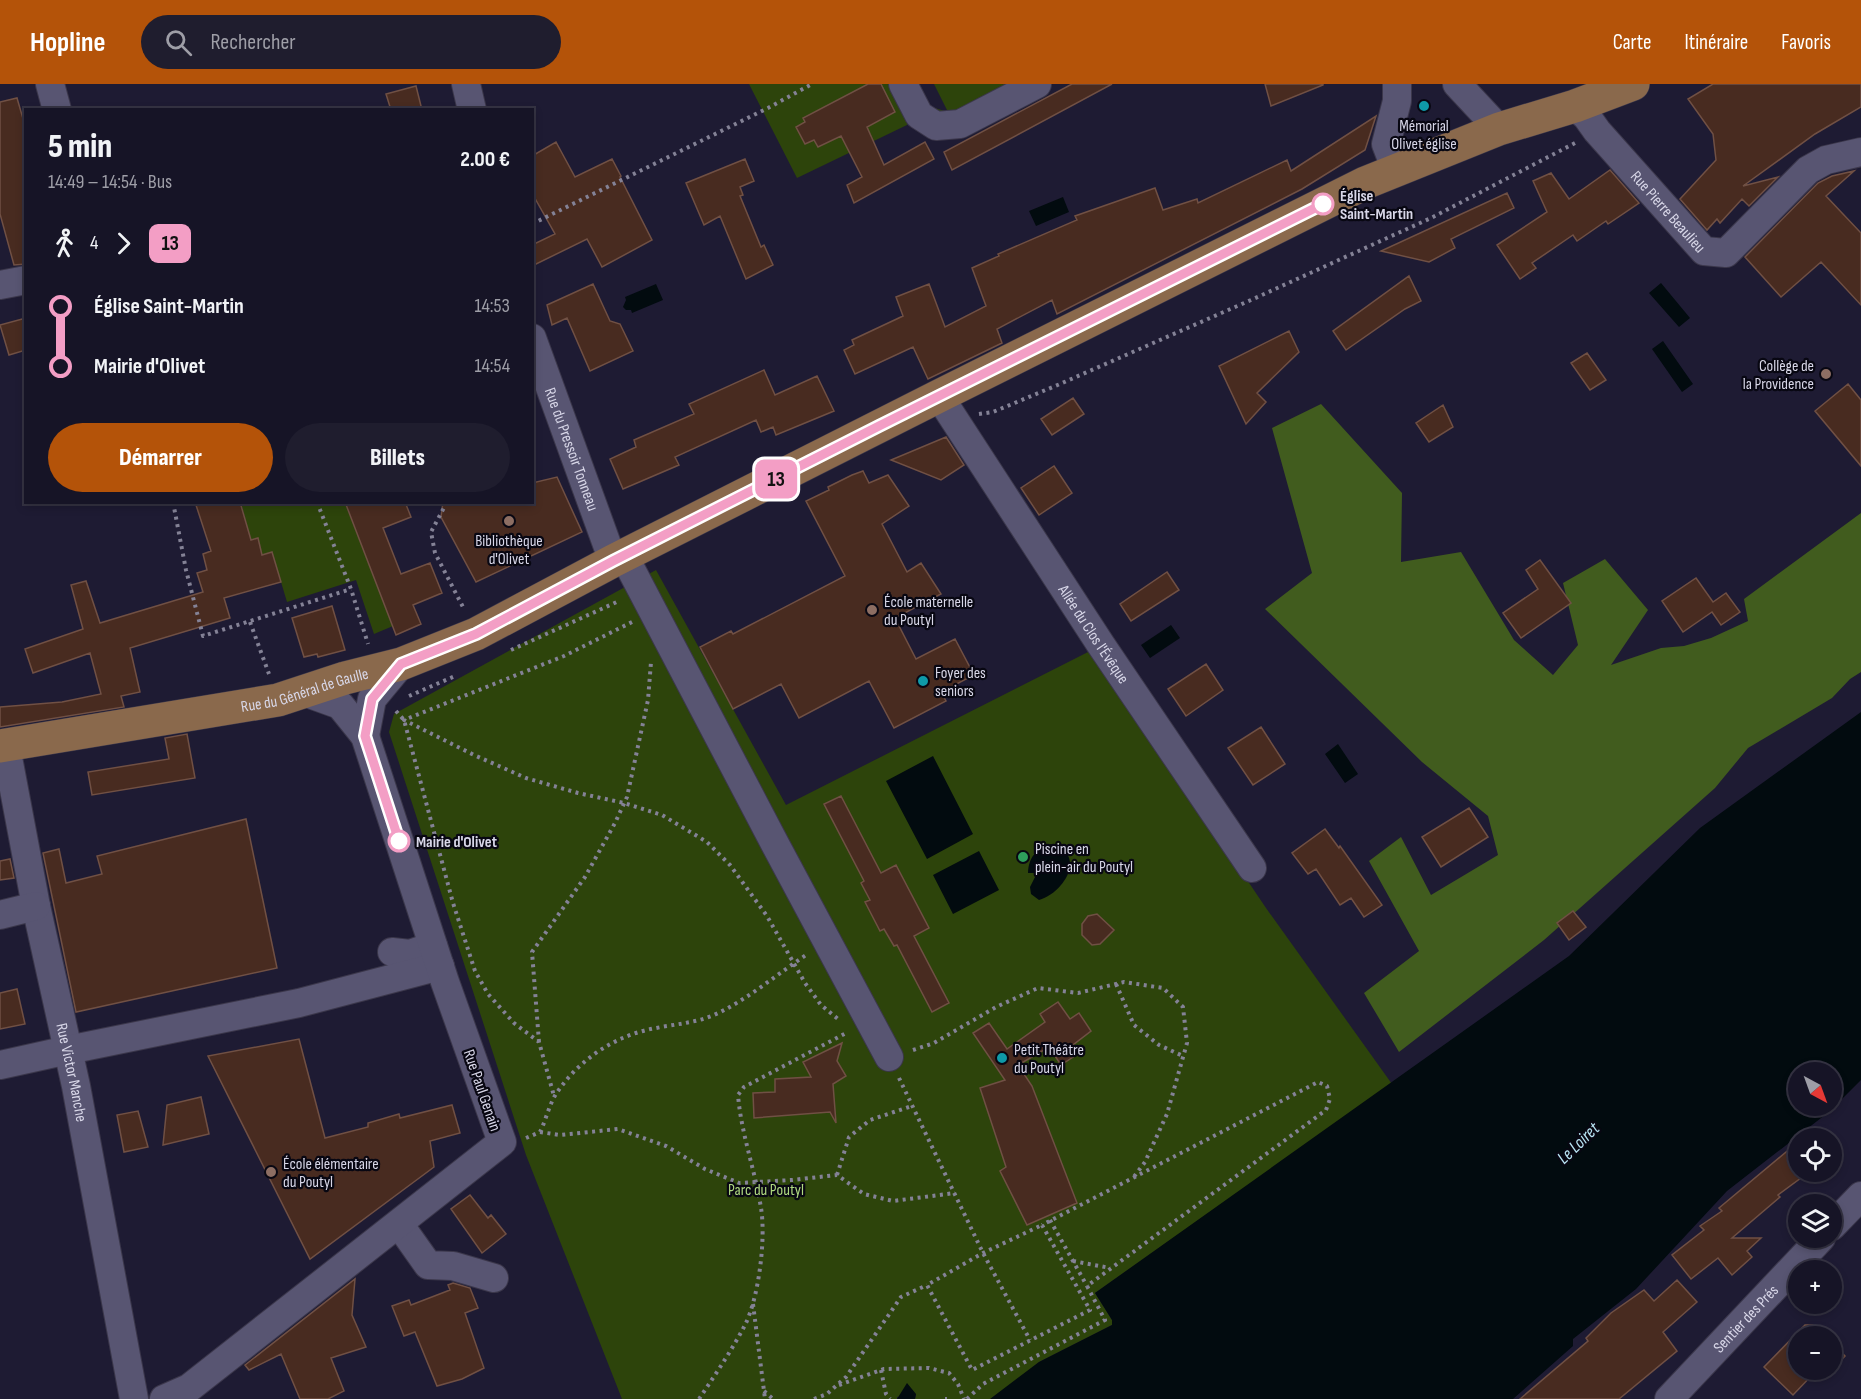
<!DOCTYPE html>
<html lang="fr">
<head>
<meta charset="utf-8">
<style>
  body { margin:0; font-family:"Sofia Sans Condensed",sans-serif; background:#1f1d2e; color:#f1f3f6; height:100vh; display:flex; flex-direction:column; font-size:22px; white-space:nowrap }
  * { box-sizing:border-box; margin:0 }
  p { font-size:20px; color:#9e9ea7 }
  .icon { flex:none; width:33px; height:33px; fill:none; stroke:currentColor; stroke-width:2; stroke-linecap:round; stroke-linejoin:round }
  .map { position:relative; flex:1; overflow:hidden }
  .sheet { position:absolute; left:24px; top:24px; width:510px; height:396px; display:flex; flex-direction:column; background:#161426; border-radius:0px; box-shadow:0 3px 9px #0003,0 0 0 2px #353343 }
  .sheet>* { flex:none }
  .badge { padding:0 12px; border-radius:9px; font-size:21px; line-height:39px }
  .needle { width:39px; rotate:139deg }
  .buttons { position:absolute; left:1788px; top:978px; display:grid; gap:12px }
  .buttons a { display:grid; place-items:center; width:54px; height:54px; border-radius:50%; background:#161426; box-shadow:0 3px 9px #0003,0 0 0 2px #353343; font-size:30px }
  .map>.badge { position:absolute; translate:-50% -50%; box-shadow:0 0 0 3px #fff }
  .legs { display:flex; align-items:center; gap:9px; height:66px; padding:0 24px; font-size:20px }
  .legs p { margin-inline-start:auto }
  .head { display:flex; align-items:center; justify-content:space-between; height:102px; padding:0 24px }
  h1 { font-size:33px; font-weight:800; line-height:45px }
  .button { display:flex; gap:12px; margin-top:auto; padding:12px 24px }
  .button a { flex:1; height:69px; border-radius:36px; background:#b45309; color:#fff; font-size:24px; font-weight:800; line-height:69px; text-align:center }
  .button a+a { background:#1f1d2e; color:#f1f3f6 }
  ul { padding:0 24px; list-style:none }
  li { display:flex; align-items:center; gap:21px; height:60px; font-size:22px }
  li i { display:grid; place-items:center; width:9px; height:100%; margin:0 8px; background:currentColor }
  li i::after { content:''; width:15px; height:15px; margin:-8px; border:4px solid; border-radius:50%; background:#161426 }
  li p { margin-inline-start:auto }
  li:first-child i { background:linear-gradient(#0000 50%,currentColor 0) }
  li:last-child i { background:linear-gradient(currentColor 50%,#0000 0) }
  header { display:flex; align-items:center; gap:36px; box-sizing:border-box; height:84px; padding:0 30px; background:#b45309; color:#fff }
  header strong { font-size:28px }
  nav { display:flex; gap:33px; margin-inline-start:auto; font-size:21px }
  .search { width:420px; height:54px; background:#1f1d2e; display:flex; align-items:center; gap:15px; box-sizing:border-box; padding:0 21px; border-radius:33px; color:#9e9ea7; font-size:22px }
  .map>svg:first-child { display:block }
</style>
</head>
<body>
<header>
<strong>Hopline</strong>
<div class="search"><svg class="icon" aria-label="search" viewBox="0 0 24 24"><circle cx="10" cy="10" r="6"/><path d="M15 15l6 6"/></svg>Rechercher</div>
<nav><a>Carte</a><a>Itinéraire</a><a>Favoris</a></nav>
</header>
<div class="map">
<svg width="1861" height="1315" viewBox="0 0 1861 1315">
  <rect width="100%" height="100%" fill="#1e1b33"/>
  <path fill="#2d440b" d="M 749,0 L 894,0 L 908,31 L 907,41 L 797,94 Z
    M 934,0 L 1017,0 L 948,35 L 922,20 L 948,28 Z
    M 241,419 L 345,419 L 393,542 L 374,550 L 356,496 L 287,518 L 272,468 L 262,471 L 258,455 L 251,456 Z
    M 656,486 L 786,721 L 1092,566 L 1266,824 L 1392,1000 L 1095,1209 L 1112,1236 L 1112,1241 L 1039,1278 L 993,1315 L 915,1315 L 916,1310 L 897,1313 L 897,1315 L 622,1315 L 526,1071 L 389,648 L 394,630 Z"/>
  <path fill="#415c1e" d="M 1321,320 L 1402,409 L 1401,478 L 1461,468 L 1514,556 L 1553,591 L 1578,561 L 1563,499 L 1605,475 L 1648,526 L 1611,581 L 1661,564 L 1684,562 L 1711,554 L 1748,537 L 1744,515 L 1861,429 L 1861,588 L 1850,595 L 1832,614 L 1748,664 L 1715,704 L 1544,856 L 1399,968 L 1364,909 L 1419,867 L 1369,777 L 1401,753 L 1431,811 L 1498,771 L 1488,732 L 1422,678 L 1265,525 L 1312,489 L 1272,344 Z"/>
  <path fill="#020b0f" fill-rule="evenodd" d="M 1063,113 L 1069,128 L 1036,142 L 1029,127 Z
    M 1661,199 L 1690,234 L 1679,243 L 1649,209 Z
    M 656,200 L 663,216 L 632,229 L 631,226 L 626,226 L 623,223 L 626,216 L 625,213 Z
    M 1663,257 L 1693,300 L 1682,308 L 1652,265 Z
    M 1171,541 L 1180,554 L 1150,574 L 1141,561 Z
    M 1861,628 L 1861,996 L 1830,1027 L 1727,1107 L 1636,1205 L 1573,1255 L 1573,1262 L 1513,1315 L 990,1315 L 1039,1278 L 1112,1241 L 1112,1236 L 1095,1209 L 1569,872 L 1700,744 ZM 1798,988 L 1832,988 L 1832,1022 L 1798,1022 Z
    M 1338,660 L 1358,690 L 1345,699 L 1325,670 Z
    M 933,672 L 973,750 L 927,775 L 886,697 Z
    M 1051,760 C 1088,770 1064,809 1039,816 L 1031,810 L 1030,803 L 1037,789 L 1028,789 C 1029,772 1036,766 1051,760 Z
    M 979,767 L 999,806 L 953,830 L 933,791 Z
    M 907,1299 L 916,1310 L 915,1315 L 897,1315 Z"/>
  <path fill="#482b20" stroke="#705044" stroke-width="1.5" d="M 868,0 L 881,0 L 895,28 L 867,43 L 884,81 L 925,58 L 934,75 L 854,119 L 847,101 L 862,93 L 841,52 L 818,63 L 814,56 L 805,60 L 796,43 L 805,38 L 803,34 Z
    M 1072,0 L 1112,0 L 952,86 L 944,68 Z
    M 1265,0 L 1323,0 L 1323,1 L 1271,22 Z
    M 1713,0 L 1861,0 L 1861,23 L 1815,50 L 1743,102 L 1778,93 L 1749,122 L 1742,115 L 1720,139 L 1717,135 L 1707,146 L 1680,115 L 1716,76 L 1713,50 L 1688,15 Z
    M 416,2 L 422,26 L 391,26 L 386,10 Z
    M 17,14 L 26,45 L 26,180 L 14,181 L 0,130 L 0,18 Z
    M 1376,32 L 1365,66 L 1302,105 L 1057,230 L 1052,216 L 997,245 L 1002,259 L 928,295 L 913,263 L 855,290 L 844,266 L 854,261 L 852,256 L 903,232 L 896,213 L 929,200 L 945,243 L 986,222 L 972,184 L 999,172 L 998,170 L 1077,136 L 1075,132 L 1155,104 L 1163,126 L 1197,115 L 1198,119 L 1287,76 L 1291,87 Z
    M 556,58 L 575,93 L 612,75 L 621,92 L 620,93 L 652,156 L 602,183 L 587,155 L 532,182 L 532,161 L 555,150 L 532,109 L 532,72 Z
    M 745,75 L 754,97 L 740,103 L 743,111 L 740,112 L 761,163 L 764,161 L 773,181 L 746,195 L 720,132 L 704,141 L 686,99 Z
    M 1610,86 L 1639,119 L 1608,140 L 1606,137 L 1577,157 L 1573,151 L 1532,179 L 1536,184 L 1520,195 L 1497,161 L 1547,128 L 1533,97 L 1551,89 L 1569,115 Z
    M 1854,87 L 1826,112 L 1861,149 L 1861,221 L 1821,178 L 1781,213 L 1745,173 L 1818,99 L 1832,92 Z
    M 1507,109 L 1514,124 L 1451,155 L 1455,164 L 1429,178 L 1381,167 Z
    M 1409,192 L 1421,217 L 1405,225 L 1346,266 L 1333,247 Z
    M 593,200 L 610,237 L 620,240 L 633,267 L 590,287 L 567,234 L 552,241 L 547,221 Z
    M 26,234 L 26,266 L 9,271 L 0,241 Z
    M 1289,247 L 1299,268 L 1257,309 L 1266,318 L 1246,340 L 1219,282 Z
    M 1587,269 L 1606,296 L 1590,306 L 1571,279 Z
    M 764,286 L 775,311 L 817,292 L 834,327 L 776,351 L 773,343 L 761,348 L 756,336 L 675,373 L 679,381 L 623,405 L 610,375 L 636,363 L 634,356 L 694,330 L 689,320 Z
    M 1848,300 L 1861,316 L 1861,382 L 1815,327 Z
    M 1073,314 L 1084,330 L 1052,351 L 1041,335 Z
    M 1443,321 L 1453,343 L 1429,358 L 1416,339 Z
    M 946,353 L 964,381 L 941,396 L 891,376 Z
    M 1054,382 L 1072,409 L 1039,431 L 1021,404 Z
    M 863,387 L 869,399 L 888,391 L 909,422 L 882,440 L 907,488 L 921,479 L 941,510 L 895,534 L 916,575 L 955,555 L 974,591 L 941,608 L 946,617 L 894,644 L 869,597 L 799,634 L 781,600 L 733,625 L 700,563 L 731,547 L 733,550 L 845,492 L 806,417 L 829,406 L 828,403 L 852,391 Z
    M 557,393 L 582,448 L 476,498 L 441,433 L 443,418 L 532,418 L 532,399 Z
    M 195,418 L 240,418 L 251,456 L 258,454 L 262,471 L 272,468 L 281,498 L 224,514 L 230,534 L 130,564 L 140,608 L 121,612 L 124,623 L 0,643 L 0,623 L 62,618 L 101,610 L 90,569 L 33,589 L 25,565 L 83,545 L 71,501 L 86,497 L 100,539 L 203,508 L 197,489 L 207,486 L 203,470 L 211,467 Z
    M 345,418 L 405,418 L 411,433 L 383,444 L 401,490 L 430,479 L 442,509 L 413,521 L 421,540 L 396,551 Z
    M 1540,476 L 1571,519 L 1521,554 L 1503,529 L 1538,505 L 1526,486 Z
    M 1167,488 L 1179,506 L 1131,537 L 1120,520 Z
    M 1696,494 L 1713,518 L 1726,509 L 1740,528 L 1721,541 L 1712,528 L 1683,548 L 1662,517 Z
    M 332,522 L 345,566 L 318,573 L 317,570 L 304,573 L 292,534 Z
    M 1206,580 L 1223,606 L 1186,632 L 1168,605 Z
    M 1261,643 L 1285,680 L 1253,701 L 1228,664 Z
    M 187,650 L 195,694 L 92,711 L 88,688 L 169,675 L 165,654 Z
    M 841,712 L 881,789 L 896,781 L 929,844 L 914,852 L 949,919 L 932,928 L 897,861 L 894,862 L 884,845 L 880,847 L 865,818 L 870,816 L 861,799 L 864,797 L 824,720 Z
    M 1469,724 L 1488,753 L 1441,783 L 1422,753 Z
    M 246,735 L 277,884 L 76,928 L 43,769 L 59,765 L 66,799 L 102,790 L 97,772 Z
    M 1325,745 L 1339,764 L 1340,762 L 1382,821 L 1364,833 L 1351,814 L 1340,821 L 1316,785 L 1308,790 L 1292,769 Z
    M 10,775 L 14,794 L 0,796 L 0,777 Z
    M 1573,827 L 1586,843 L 1569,856 L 1557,839 Z
    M 1097,830 L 1114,846 L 1100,860 L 1092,861 L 1082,851 L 1082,840 L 1088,832 Z
    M 17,905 L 25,940 L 0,945 L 0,909 Z
    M 1058,918 L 1070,935 L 1079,929 L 1091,947 L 1073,961 L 1079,969 L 1061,981 L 1049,963 L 1018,981 L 1032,1002 L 1077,1119 L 1027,1141 L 1000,1087 L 1006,1083 L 980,1004 L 1005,996 L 973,949 L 989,939 L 1007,965 L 1045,938 L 1040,930 Z
    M 299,955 L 325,1054 L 368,1043 L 368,1039 L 399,1030 L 400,1034 L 452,1021 L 460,1049 L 430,1057 L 434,1083 L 310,1175 L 208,972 Z
    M 842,959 L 837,977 L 846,992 L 833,1000 L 836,1039 L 830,1028 L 754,1034 L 753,1009 L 775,1008 L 775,995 L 811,993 L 803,978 Z
    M 201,1013 L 209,1050 L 163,1061 L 167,1021 Z
    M 138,1027 L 148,1063 L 124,1068 L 117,1031 Z
    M 1814,1044 L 1819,1054 L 1802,1054 Z
    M 1798,1058 L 1798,1088 L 1809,1088 L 1778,1111 L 1780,1113 L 1732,1154 L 1761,1154 L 1747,1167 L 1752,1173 L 1732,1191 L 1718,1174 L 1691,1195 L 1672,1171 L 1704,1146 L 1700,1142 L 1722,1127 L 1719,1124 Z
    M 470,1111 L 488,1134 L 491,1131 L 506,1150 L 482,1169 L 451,1125 Z
    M 355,1195 L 352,1231 L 366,1263 L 331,1274 L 344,1307 L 328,1315 L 300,1315 L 281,1270 L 249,1286 L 245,1281 Z
    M 1677,1196 L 1697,1218 L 1663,1248 L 1677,1267 L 1619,1315 L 1520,1315 L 1588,1257 L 1586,1254 L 1611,1229 L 1644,1206 L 1654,1217 Z
    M 453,1199 L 470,1204 L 478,1224 L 465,1229 L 484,1284 L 462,1295 L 437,1302 L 415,1248 L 404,1252 L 392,1222 L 409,1216 L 411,1221 L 450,1206 L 448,1201 Z
    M 1805,1241 L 1813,1241 L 1824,1252 L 1798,1252 L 1798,1286 L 1832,1286 L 1832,1259 L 1845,1272 L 1823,1295 L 1815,1288 L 1793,1311 L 1764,1283 Z"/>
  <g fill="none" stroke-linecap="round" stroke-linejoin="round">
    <g stroke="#3b374b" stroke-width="30">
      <g id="minor">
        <path d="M 50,0 L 57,26"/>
        <path d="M 466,0 L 472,26"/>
        <path d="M 903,0 L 919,31 L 936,42 L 960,40 L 1037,0"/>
        <path d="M 1457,0 L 1499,45"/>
        <path id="s1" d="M 1575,22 L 1587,33 L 1597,47 L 1704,167 L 1726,169 L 1808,86 L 1826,76 L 1861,68"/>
        <path d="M 1396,86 L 1386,60 L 1397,17 L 1397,0"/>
        <path d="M 0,201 L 26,196"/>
        <path id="s2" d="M 532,254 L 613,477"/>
        <path id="s3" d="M 939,312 L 1101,561 L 1252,784"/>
        <path d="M 624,472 L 775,760 L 889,973"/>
        <path d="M 365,652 L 372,615 L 401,580"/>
        <path id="s4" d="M 6,663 L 36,822 L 76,1002 L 134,1315"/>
        <path d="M 0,831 L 36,822"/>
        <path d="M 392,868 L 410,870 L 433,862"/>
        <path d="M 0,981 L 68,966 L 299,919 L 440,882"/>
        <path d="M 399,1140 L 428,1181 L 453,1182 L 494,1194"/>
        <path d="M 1832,1142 L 1861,1112"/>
        <path d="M 164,1315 L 189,1304 L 502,1058 L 445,898 L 365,652 L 340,621 L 304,608"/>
        <path id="s5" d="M 1669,1315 L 1821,1154"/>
      </g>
    </g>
    <g stroke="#3b374b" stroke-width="34">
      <g id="major">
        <path id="s6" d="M 0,662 L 278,616 L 345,594 L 401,580 L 476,550 L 613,477 L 939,312 L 1365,99 L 1499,45 L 1575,22 L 1633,0"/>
      </g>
    </g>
    <path stroke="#848296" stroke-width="4" stroke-dasharray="3 4.5" stroke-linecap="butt" d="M 532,140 L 768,24 L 812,0
      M 979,330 L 993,328 L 1060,300 L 1251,216 L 1431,134 L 1575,59
      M 173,418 L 186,486 L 203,552 L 351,505
      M 317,418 L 351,505 L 368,560
      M 447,418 L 431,448 L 435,469 L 464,525
      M 250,538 L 269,590
      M 632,538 L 564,572 L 404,636 L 474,671 L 526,694 L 578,709 L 624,719 L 662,731 L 707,758 L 730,781 L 767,832 L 805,899 L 821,921 L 838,935
      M 511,566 L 619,517
      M 409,612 L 455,592
      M 396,627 L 404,636 L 453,819 L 475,887 L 488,910 L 514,939 L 539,958 L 554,1012
      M 1116,900 L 1134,941 L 1159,961 L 1183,972
      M 539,958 L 532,868 L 585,793 L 615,739 L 627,713 L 648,616 L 651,578
      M 913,966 L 934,959 L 996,923 L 1038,904 L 1078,909 L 1124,898 L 1163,904 L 1183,923 L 1187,959 L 1167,1030 L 1145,1078 L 1133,1094
      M 899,994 L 983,1169 L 1030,1256
      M 540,1048 L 560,1051 L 618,1045 L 666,1062 L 705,1085 L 739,1099 L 792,1096 L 837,1091 L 864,1110 L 893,1117 L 955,1109
      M 526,1054 L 540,1048 C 546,1036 549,1021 556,1010 C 579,975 616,951 656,944 C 676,940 695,939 714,931 C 747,916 776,891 806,871
      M 837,1091 L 849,1053 L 870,1036 L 912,1022
      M 1050,1136 L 1087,1202
      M 1042,1141 L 1090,1226 L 972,1286 L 927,1201 L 983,1169 Z
      M 1073,1177 L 1110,1184
      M 753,1220 L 765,1315
      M 881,1286 L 886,1310 L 890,1315
      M 839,1301 L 884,1285 L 929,1284 L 949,1289 L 958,1300 L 964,1315
      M 764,1307 L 773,1315
      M 699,1315 C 715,1291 732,1266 745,1241 C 759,1213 766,1154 761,1124 C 755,1086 741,1049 738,1011 L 744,1003 L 848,948
      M 814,1315 L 827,1310 L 846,1293 L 901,1213 L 927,1201
      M 945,1315 L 947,1315
      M 967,1315 L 983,1300 L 1105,1236 L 1087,1202 L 1326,1026 L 1330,1015 L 1327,1002 L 1318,998 L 1042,1141"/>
    <use href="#minor" stroke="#585572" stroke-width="28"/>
    <use href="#major" stroke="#8a694c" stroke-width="33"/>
  </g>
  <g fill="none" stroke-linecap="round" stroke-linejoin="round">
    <g stroke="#fff" stroke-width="14">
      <path id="line-1" d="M 399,757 L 365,652 L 372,615 L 401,580 L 476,550 L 613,477 L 879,342 L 1323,120"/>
    </g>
    <use href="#line-1" stroke="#f39ec5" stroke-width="9"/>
  </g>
  <g fill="#0f9aa8" stroke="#080712" stroke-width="2">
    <circle cx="1424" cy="22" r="6"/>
    <circle cx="923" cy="597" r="6"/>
    <circle cx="1002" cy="974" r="6"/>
  </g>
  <g fill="#fff" stroke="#f39ec5" stroke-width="3">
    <circle cx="1323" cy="120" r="10"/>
    <circle cx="399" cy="757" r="10"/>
  </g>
  <g fill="#8d6e63" stroke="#080712" stroke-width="2">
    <circle cx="1826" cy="290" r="6"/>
    <circle cx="509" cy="437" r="6"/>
    <circle cx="872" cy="526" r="6"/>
    <circle cx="271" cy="1088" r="6"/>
  </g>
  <circle fill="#2e9e5b" stroke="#080712" stroke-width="2" cx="1023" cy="773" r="6"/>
  <g text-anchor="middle" stroke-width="4.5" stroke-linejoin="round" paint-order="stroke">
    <g font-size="16" fill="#d8d7e8" stroke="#080712" text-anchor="start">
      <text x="1424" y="47" text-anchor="middle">Mémorial<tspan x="1424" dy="18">Olivet église</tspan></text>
      <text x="1814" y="287" text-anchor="end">Collège de<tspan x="1814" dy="18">la Providence</tspan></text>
      <text x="509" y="462" text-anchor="middle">Bibliothèque<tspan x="509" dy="18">d'Olivet</tspan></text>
      <text x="884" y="523">École maternelle<tspan x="884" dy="18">du Poutyl</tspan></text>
      <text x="935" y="594">Foyer des<tspan x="935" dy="18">seniors</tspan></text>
      <text x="1035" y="770">Piscine en<tspan x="1035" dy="18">plein-air du Poutyl</tspan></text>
      <text x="1014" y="971">Petit Théâtre<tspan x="1014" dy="18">du Poutyl</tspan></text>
      <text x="283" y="1085">École élémentaire<tspan x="283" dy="18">du Poutyl</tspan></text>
    </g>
    <g font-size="16" font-weight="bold" fill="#d8d7e8" stroke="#080712" text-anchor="start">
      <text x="1340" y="117">Église<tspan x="1340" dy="18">Saint-Martin</tspan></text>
      <text x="416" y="763">Mairie d'Olivet</text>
    </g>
    <g font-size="16" fill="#d8d7e8" stroke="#080712">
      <text dy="6" stroke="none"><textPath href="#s1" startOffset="141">Rue Pierre Beaulieu</textPath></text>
      <text dy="6" stroke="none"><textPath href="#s2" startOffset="118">Rue du Pressoir Tonneau</textPath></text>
      <text dy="6" stroke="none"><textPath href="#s3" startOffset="284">Allée du Clos l'Évêque</textPath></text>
      <text dy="6" stroke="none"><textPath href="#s6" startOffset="310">Rue du Général de Gaulle</textPath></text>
      <text dy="6" stroke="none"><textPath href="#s4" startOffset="332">Rue Victor Manche</textPath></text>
      <text transform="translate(483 1006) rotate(71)" y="6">Rue Paul Genain</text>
      <text dy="6" stroke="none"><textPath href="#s5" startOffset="111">Sentier des Prés</textPath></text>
    </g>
    <g font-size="16" fill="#b0da81" stroke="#080712">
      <text x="766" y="1111">Parc du Poutyl</text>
    </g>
    <g font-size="18" font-style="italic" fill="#b9e4f4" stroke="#080712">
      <text transform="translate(1578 1059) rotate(-44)" y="6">Le Loiret</text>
    </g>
  </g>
</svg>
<div class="buttons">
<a><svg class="needle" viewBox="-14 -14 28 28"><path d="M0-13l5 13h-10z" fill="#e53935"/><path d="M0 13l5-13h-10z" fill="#9e9ea7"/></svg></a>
<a><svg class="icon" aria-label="locate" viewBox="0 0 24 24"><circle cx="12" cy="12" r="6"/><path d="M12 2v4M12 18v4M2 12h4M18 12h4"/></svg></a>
<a><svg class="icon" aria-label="layers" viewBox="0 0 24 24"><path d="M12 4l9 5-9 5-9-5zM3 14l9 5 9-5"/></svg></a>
<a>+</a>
<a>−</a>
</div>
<b class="badge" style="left:776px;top:395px;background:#f39ec5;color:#111">13</b>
<section class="sheet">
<div class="head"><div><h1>5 min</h1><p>14:49 – 14:54 · Bus</p></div><b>2.00 €</b></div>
<div class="legs"><svg class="icon" aria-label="walk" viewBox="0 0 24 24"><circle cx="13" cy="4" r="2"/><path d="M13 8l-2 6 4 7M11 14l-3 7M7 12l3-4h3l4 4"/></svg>4<svg class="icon" aria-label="forward" viewBox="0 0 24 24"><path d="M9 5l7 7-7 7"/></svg><b class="badge" style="background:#f39ec5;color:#111">13</b></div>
<ul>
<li><i style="color:#f39ec5"></i><b>Église Saint-Martin</b><p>14:53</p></li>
<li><i style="color:#f39ec5"></i><b>Mairie d'Olivet</b><p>14:54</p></li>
</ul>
<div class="button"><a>Démarrer</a><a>Billets</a></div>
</section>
</div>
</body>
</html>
